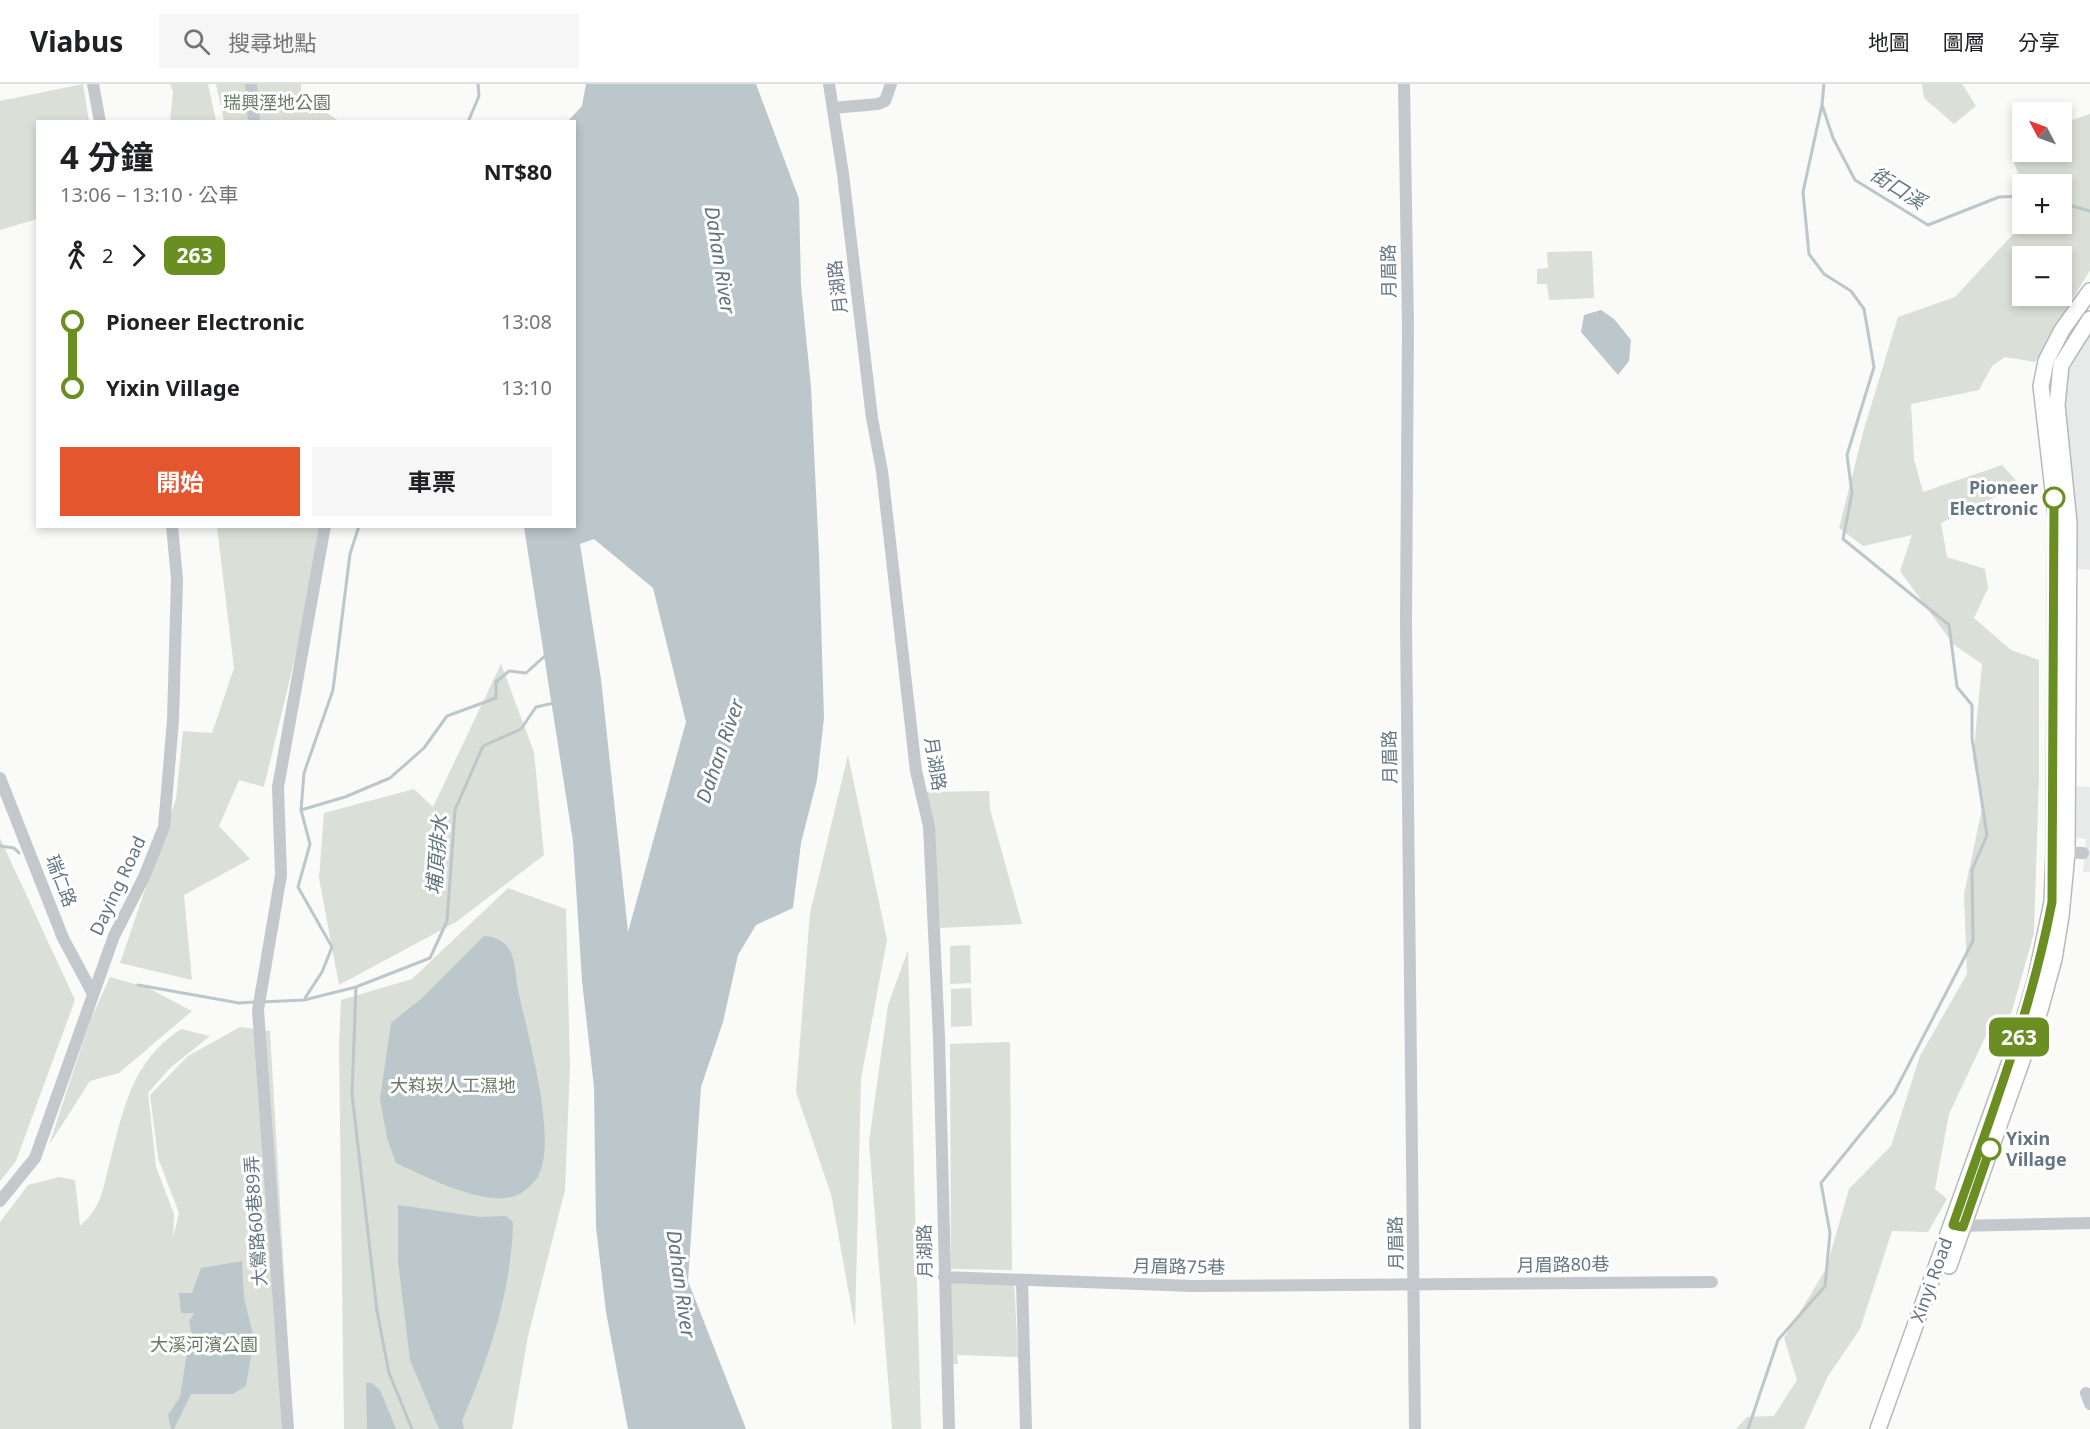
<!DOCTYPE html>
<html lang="zh-TW">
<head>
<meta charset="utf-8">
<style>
  body { margin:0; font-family:"Noto Sans","Noto Sans TC",sans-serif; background:#f6f6f6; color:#202124; height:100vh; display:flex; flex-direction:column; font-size:22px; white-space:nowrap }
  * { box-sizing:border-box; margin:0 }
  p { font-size:20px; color:#757577 }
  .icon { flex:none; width:33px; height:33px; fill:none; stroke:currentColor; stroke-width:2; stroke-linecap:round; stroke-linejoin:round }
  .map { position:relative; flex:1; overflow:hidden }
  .details { position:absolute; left:36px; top:36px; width:540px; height:408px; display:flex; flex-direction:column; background:#fff; border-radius:0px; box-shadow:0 3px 9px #0003 }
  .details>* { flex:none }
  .badge { padding:0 12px; border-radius:9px; font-size:21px; line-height:39px }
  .needle { width:39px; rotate:311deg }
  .fabs { position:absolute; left:2012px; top:18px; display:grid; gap:12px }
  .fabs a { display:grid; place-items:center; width:60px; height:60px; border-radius:0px; background:#fff; box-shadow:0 3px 9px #0003; font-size:30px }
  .map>.badge { position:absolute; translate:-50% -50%; box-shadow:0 0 0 3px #fff }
  .legs { display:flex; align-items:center; gap:9px; height:66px; padding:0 24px; font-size:20px }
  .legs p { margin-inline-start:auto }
  .head { display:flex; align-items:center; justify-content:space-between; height:102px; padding:0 24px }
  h1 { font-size:33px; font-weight:700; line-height:45px }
  .primary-button { display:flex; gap:12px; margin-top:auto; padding:12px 24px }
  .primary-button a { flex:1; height:69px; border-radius:0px; background:#e4572e; color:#fff; font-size:24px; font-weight:700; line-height:69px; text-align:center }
  .primary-button a+a { background:#f6f6f6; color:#202124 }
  ul { padding:0 24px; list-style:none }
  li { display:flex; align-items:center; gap:21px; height:66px; font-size:22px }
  li i { display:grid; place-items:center; width:9px; height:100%; margin:0 8px; background:currentColor }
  li i::after { content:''; width:15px; height:15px; margin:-8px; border:4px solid; border-radius:50%; background:#fff }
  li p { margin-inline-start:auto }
  li:first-child i { background:linear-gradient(#0000 50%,currentColor 0) }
  li:last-child i { background:linear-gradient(currentColor 50%,#0000 0) }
  header { display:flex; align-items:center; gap:36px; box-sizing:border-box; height:84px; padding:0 30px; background:#fff; border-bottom:2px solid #e0e0e0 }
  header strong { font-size:28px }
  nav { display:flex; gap:33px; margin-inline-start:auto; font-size:21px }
  .search { width:420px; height:54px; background:#f6f6f6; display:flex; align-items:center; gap:15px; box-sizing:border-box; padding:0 21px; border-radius:0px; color:#757577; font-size:22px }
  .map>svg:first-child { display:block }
</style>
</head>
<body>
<header>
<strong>Viabus</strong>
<div class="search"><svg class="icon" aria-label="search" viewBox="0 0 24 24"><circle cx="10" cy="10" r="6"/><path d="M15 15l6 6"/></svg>搜尋地點</div>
<nav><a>地圖</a><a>圖層</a><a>分享</a></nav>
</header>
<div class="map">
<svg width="2090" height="1345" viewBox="0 0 2090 1345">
  <rect width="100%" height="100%" fill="#fafaf8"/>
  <path fill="#e8e9e9" d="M 2090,239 L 2090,486 L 2073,484 L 2061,297 Z
    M 2070,702 L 2090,703 L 2090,788 L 2083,788 L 2086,755 L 2070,753 Z"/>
  <path fill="#dadfd7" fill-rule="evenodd" d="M 83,0 L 89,37 L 38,38 L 37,135 L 0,146 L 0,17 Z
    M 170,0 L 208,0 L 216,37 L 170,37 L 173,8 Z
    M 216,0 L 301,0 L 301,12 L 339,37 L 224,37 Z
    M 1922,0 L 1962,0 L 1976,22 L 1954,40 L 1924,14 Z
    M 2090,30 L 2090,186 L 2035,278 L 2005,273 L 1992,282 L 1979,306 L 1911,320 L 1914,375 L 1923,408 L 2002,381 L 2020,401 L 1941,439 L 1947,473 L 1985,485 L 1988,504 L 1974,534 L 2011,566 L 2039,576 L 2039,692 L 2034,849 L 2011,930 L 1989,945 L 1949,1030 L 1935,1105 L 1947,1115 L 1928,1148 L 1892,1147 L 1860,1245 L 1828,1292 L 1804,1345 L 1736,1345 L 1747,1333 L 1774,1332 L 1797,1296 L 1784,1254 L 1826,1185 L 1849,1105 L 1891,1062 L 1920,972 L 1967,890 L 1964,810 L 1983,720 L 1973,675 L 1982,580 L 1953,560 L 1900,487 L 1912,451 L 1863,462 L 1839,444 L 1864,345 L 1898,233 L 1955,213 L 2016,147 L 2022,128 L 2022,140 L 2061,140 L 2061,100 L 2023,100 L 2011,72 L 2022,65 L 2022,68 L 2061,68 L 2061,40 ZM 2022,172 L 2061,172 L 2061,212 L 2022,212 Z
    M 1592,167 L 1594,214 L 1549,216 L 1547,200 L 1537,200 L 1537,185 L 1548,184 L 1547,168 Z
    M 217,443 L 319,443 L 298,561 L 264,703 L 239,696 L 219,742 L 250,775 L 184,811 L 192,896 L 120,879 L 176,715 L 183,647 L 212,649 L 234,584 Z
    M 501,580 L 534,668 L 544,771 L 456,838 L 339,901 L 319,794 L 324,729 L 414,705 L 433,723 Z
    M 848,671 L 887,856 L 861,995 L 855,1243 L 831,1110 L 796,1008 L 810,829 Z
    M 989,707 L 990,725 L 1022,840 L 940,844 L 927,708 Z
    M 0,754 L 75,916 L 16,1077 L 0,1097 Z
    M 508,804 L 566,825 L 570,981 L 565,1106 L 528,1252 L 512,1345 L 344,1345 L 339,961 L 341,916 L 412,895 Z
    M 970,861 L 971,899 L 950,900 L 950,862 Z
    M 908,866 L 921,1345 L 892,1345 L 869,1058 L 888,921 Z
    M 110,893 L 148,904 L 192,927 L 119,989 L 90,997 L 49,1061 L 90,937 Z
    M 971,904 L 972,942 L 951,943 L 951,905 Z
    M 240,943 L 270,947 L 293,1345 L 0,1345 L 0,1138 L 28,1101 L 59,1093 L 75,1096 L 80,1142 C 100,1124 102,1110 108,1085 C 123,1029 129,979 181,945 L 210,952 L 170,984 L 148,1009 L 156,1083 L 174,1130 L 173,1154 L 179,1129 L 158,1074 L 150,1011 L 188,972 Z
    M 1010,958 L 1012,1186 L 951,1185 L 950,960 Z
    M 945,1194 L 1014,1195 L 1018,1273 L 957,1271 L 958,1280 L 948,1280 Z"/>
  <path fill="#bbc7cb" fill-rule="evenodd" d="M 586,0 L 756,0 L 799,115 L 801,202 L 811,303 L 819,471 L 824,634 L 817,696 L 801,759 L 793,824 L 756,841 L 738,871 L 723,938 L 701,1003 L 688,1197 L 746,1345 L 628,1345 L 606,1228 L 596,1143 L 594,1003 L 582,897 L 573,757 L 524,443 L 574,442 L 574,38 L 568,37 L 582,22 ZM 594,455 L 653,504 L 686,638 L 628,848 L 601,595 L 580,460 Z
    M 1601,226 L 1614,235 L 1631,256 L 1629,277 L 1618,291 L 1581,248 L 1584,231 Z
    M 484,852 C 497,853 507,858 512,871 C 516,883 516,898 519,911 C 528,950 557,1055 539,1090 C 537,1096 528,1104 524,1107 C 496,1130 425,1092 396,1079 L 387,1054 L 380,1015 L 391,939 L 422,914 Z
    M 398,1121 L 480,1133 L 506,1132 L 513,1138 C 512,1205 488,1277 462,1337 L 464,1345 L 439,1345 L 410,1276 L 398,1177 Z
    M 242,1177 L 244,1214 L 254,1255 L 246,1302 L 233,1310 L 191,1310 L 174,1345 L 171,1345 L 168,1331 L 180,1313 L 187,1269 L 193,1254 L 189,1238 L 194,1229 L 181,1229 L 179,1209 L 192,1209 L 201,1184 Z
    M 366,1299 L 372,1299 L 380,1306 L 396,1345 L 367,1345 Z"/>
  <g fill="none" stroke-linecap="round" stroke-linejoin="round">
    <path stroke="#bbc7cb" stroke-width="3" d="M 1824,0 L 1822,21 L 1833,54 L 1855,96 L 1928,141 L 1999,113 L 2022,112
      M 468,38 L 479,12 L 478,0
      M 2061,119 L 2090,127
      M 301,726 L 345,713 L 390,694 L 424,664 L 447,632 L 496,614 L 496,598 L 509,587 L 526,589 L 547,570
      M 0,762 L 14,764 L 19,769
      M 138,901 L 239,919 L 255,918
      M 356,903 L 352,1010 L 377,1227 L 389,1289 L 412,1345
      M 305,914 L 322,888 L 332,863 L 298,803 L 310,760 L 301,726 L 304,689 L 333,606 L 350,470 L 359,442
      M 261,918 L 304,916 L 356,903 L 430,874 L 447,837 L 455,726 L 483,662 L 521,645 L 536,623 L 554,619
      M 1748,1345 L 1778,1256 L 1825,1202 L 1830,1149 L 1821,1099 L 1894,1009 L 1973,857 L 1972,786 L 1987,751 L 1972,654 L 1972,621 L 1957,603 L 1949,541 L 1843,455 L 1852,409 L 1847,371 L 1874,283 L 1864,225 L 1851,207 L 1824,190 L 1809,170 L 1803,108 L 1822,21"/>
    <g stroke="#b5babe" stroke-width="18">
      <path id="major" d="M 1949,1182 L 2040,926 L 2054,875 L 2061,832 L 2067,769 L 2069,439 L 2057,321 L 2061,281 L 2090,235
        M 1878,1345 L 2018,955 L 2035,898 L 2052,818 L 2054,768 L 2056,432 L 2041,302 L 2046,277 L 2062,246 L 2090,207"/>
    </g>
    <path stroke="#c3c8cc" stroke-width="12" d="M 93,0 L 100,38
      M 251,0 L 254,38
      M 829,0 L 843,90 L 872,334 L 882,387 L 916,687 L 929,742 L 939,953 L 949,1345
      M 1404,0 L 1408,241 L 1406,539 L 1415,1345
      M 833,24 L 878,20 L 885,17 L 891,0
      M 0,694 L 63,854 L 93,910
      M 2058,768 L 2083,769
      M 0,1117 L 35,1074 L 114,852 L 144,793 L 164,743 L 173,636 L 177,495 L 172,442
      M 1956,1142 L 2090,1139
      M 944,1193 L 1193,1202 L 1712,1198
      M 1022,1197 L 1026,1345
      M 2086,1309 L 2090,1320
      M 288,1345 L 258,926 L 281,791 L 278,703 L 325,442"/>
    <use href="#major" stroke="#fff" stroke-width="15"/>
  </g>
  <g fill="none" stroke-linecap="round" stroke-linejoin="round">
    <g stroke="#fff" stroke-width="14">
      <path id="line-1" d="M 1990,1065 L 1963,1143 L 1953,1141 C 1990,1034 2031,929 2052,818 L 2054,414"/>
    </g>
    <use href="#line-1" stroke="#6b8e23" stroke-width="9"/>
  </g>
  <g fill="#fff" stroke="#6b8e23" stroke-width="3">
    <circle cx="2054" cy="414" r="10"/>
    <circle cx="1990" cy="1065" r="10"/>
  </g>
  <g text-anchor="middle" stroke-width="6" stroke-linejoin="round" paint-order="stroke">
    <g font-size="18" fill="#687a64" stroke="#fff">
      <text x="277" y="25">瑞興溼地公園</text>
      <text x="453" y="1008">大嵙崁人工濕地</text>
      <text x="204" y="1267">大溪河濱公園</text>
    </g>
    <g font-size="18" fill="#657683" stroke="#fff">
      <text transform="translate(1389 187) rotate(-91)" y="6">月眉路</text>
      <text transform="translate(838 203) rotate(-97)" y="6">月湖路</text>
      <text transform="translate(1390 673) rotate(-91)" y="6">月眉路</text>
      <text transform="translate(935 680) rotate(81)" y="6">月湖路</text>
      <text transform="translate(61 797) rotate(69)" y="6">瑞仁路</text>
      <text transform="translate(118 802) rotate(-65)" y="6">Daying Road</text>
      <text transform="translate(256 1137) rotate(-94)" y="6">大鶯路60巷89弄</text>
      <text transform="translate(1396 1159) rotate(-91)" y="6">月眉路</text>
      <text transform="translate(925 1167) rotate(-91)" y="6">月湖路</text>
      <text transform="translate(1563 1181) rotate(-1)" y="6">月眉路80巷</text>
      <text transform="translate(1179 1183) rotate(1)" y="6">月眉路75巷</text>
      <text transform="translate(1932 1196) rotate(-70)" y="6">Xinyi Road</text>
    </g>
    <g font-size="18" font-weight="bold" fill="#657683" stroke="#fff" text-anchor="end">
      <text x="2038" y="410">Pioneer<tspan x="2038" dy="21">Electronic</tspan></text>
      <text x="2006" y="1061" text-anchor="start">Yixin<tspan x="2006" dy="21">Village</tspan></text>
    </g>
    <g font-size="20" font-style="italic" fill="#60757c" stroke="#fff">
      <text transform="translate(1898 104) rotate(32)" y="7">街口溪</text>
      <text transform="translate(720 176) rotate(81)" y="7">Dahan River</text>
      <text transform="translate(720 667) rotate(-71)" y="7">Dahan River</text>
      <text transform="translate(437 771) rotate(-85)" y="7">埔頂排水</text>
      <text transform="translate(681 1200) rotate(82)" y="7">Dahan River</text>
    </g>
  </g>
</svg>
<div class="fabs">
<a><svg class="needle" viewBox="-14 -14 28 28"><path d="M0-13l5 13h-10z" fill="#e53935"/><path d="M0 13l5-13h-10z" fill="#757577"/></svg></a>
<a>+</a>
<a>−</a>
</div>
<b class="badge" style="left:2019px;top:953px;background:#6b8e23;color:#fff">263</b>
<section class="details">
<div class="head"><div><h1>4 分鐘</h1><p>13:06 – 13:10 · 公車</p></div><b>NT$80</b></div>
<div class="legs"><svg class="icon" aria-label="walk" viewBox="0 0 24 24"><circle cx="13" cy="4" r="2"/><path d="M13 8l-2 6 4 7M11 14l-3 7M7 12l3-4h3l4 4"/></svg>2<svg class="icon" aria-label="forward" viewBox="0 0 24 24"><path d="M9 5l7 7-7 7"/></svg><b class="badge" style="background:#6b8e23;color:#fff">263</b></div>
<ul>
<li><i style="color:#6b8e23"></i><b>Pioneer Electronic</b><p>13:08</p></li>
<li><i style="color:#6b8e23"></i><b>Yixin Village</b><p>13:10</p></li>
</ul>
<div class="primary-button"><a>開始</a><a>車票</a></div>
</section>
</div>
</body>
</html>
